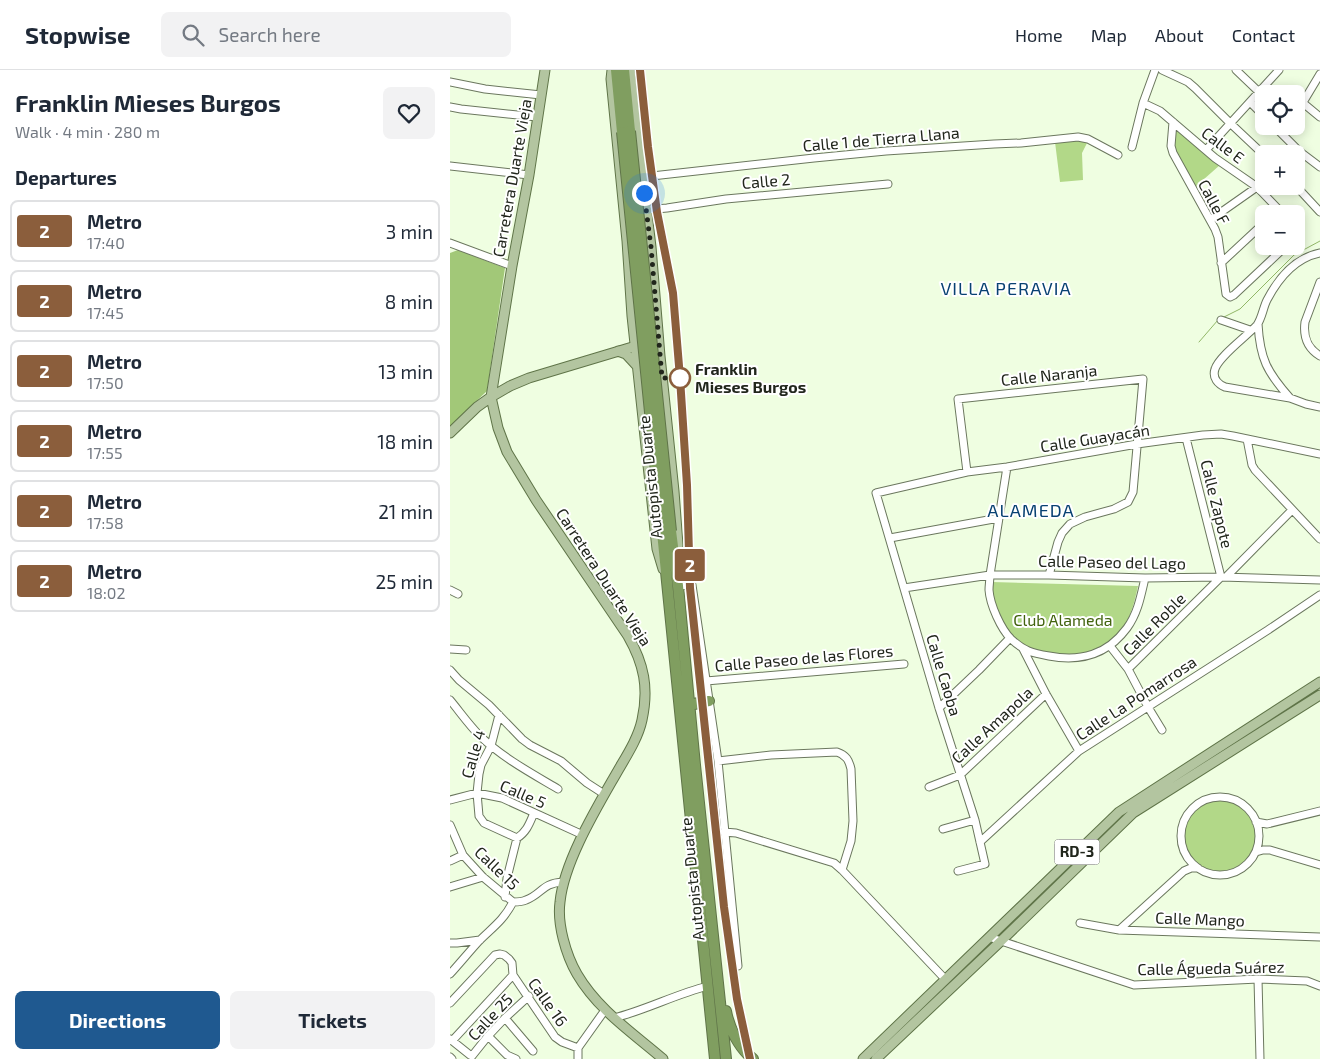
<!DOCTYPE html>
<html lang="en">
<head>
<meta charset="utf-8">
<style>
  body { margin:0; font-family:"Exo 2",sans-serif; background:#f2f2f3; color:#1f2937; height:100vh; display:flex; flex-direction:column; font-size:19px; white-space:nowrap }
  * { box-sizing:border-box; margin:0 }
  p { font-size:16px; color:#747a83 }
  .icon { flex:none; width:28px; height:28px; fill:none; stroke:currentColor; stroke-width:2; stroke-linecap:round; stroke-linejoin:round }
  .map { position:relative; flex:1; overflow:hidden }
  .drawer { display:flex; flex-direction:column; background:#fff; width:450px }
  .drawer>* { flex:none }
  .badge { padding:0 10px; border-radius:4px; font-size:18px; line-height:32px }
  .controls { position:absolute; left:805px; top:15px; display:grid; gap:10px }
  .controls a { display:grid; place-items:center; width:50px; height:50px; border-radius:8px; background:#fff; box-shadow:0 2px 12px #0003; font-size:25px }
  .you { position:absolute; width:25px; height:25px; margin:-12px; border:4px solid #fff; border-radius:50%; background:#1a73e8; box-shadow:0 0 0 8px #1a73e833 }
  .map>.badge { position:absolute; translate:-50% -50%; box-shadow:0 0 0 2px #fff }
  h2 { padding:0 15px; font-size:19px; line-height:45px }
  .round { display:grid; place-items:center; flex:none; width:52px; height:52px; border-radius:8px; background:#f2f2f3 }
  .headline { display:flex; align-items:center; justify-content:space-between; height:85px; padding:0 15px }
  h1 { font-size:24px; font-weight:700; line-height:38px }
  .primary-button { display:flex; gap:10px; margin-top:auto; padding:10px 15px }
  .primary-button a { flex:1; height:58px; border-radius:8px; background:#1f5990; color:#fff; font-size:20px; font-weight:700; line-height:58px; text-align:center }
  .primary-button a+a { background:#f2f2f3; color:#1f2937 }
  ul { padding:0; list-style:none }
  li { display:flex; align-items:center; gap:15px; height:62px; margin:0 10px 8px; padding:0 5px; border:2px solid #e0e1e3; border-radius:8px }
  li div { flex:1 }
  li b { display:block; font-size:19px }
  li em { font-style:normal }
  li .badge { min-width:55px; font-weight:700; text-align:center }
  header { display:flex; align-items:center; gap:30px; box-sizing:border-box; height:70px; padding:0 25px; background:#fff; border-bottom:1px solid #e0e1e3 }
  header strong { font-size:24px }
  nav { display:flex; gap:28px; margin-inline-start:auto; font-size:18px }
  .search { width:350px; height:45px; background:#f2f2f3; display:flex; align-items:center; gap:12px; box-sizing:border-box; padding:0 18px; border-radius:8px; color:#747a83; font-size:19px }
  main { display:flex; flex:1; min-height:0 }
  .map>svg:first-child { display:block }
</style>
</head>
<body>
<header>
<strong>Stopwise</strong>
<div class="search"><svg class="icon" aria-label="search" viewBox="0 0 24 24"><circle cx="10" cy="10" r="6"/><path d="M15 15l6 6"/></svg>Search here</div>
<nav><a>Home</a><a>Map</a><a>About</a><a>Contact</a></nav>
</header>
<main>
<section class="drawer">
<div class="headline"><div><h1>Franklin Mieses Burgos</h1><p>Walk · 4 min · 280 m</p></div><a class="round"><svg class="icon" aria-label="heart" viewBox="0 0 24 24"><path d="M12 20l-8-8c-3-5 5-10 8-4 3-6 11-1 8 4z"/></svg></a></div>
<h2>Departures</h2>
<ul>
<li><span class="badge" style="background:#8b5e3c;color:#fff">2</span><div><b>Metro</b><p>17:40</p></div><em>3 min</em></li>
<li><span class="badge" style="background:#8b5e3c;color:#fff">2</span><div><b>Metro</b><p>17:45</p></div><em>8 min</em></li>
<li><span class="badge" style="background:#8b5e3c;color:#fff">2</span><div><b>Metro</b><p>17:50</p></div><em>13 min</em></li>
<li><span class="badge" style="background:#8b5e3c;color:#fff">2</span><div><b>Metro</b><p>17:55</p></div><em>18 min</em></li>
<li><span class="badge" style="background:#8b5e3c;color:#fff">2</span><div><b>Metro</b><p>17:58</p></div><em>21 min</em></li>
<li><span class="badge" style="background:#8b5e3c;color:#fff">2</span><div><b>Metro</b><p>18:02</p></div><em>25 min</em></li>
</ul>
<div class="primary-button"><a>Directions</a><a>Tickets</a></div>
</section>
<div class="map">
<svg width="870" height="989" viewBox="0 0 870 989">
  <rect width="100%" height="100%" fill="#effee1"/>
  <path fill="#b2d888" d="M 725,58 L 770,95 L 745,117 L 723,77 Z
    M 627,69 L 638,71 L 632,83 L 633,110 L 610,112 L 605,72 Z
    M 542,512 L 688,516 C 685,529 682,544 674,556 C 654,587 615,591 582,581 C 575,579 568,572 563,568 C 555,561 546,541 544,531 C 542,525 542,518 542,512 Z
    M734 766a36 36 0 1 1 72 0a36 36 0 1 1-72 0Z"/>
  <path fill="#a2c878" d="M 8,180 L 55,198 L 37,321 L 0,356 L 0,183 Z"/>
  <g fill="none" stroke-linecap="round" stroke-linejoin="round">
    <path stroke="#92b768" stroke-width="1" d="M 774,247 L 790,239 L 844,185 L 870,171
      M 749,272 L 768,250"/>
    <g stroke="#6b775e" stroke-width="9">
      <path id="minor" d="M 712,0 L 738,12 L 745,18 L 780,53 L 814,85
        M 786,0 L 809,22
        M 0,12 L 35,19 L 91,25
        M 800,32 L 814,46
        M 693,33 L 710,41 L 765,88 L 807,117 L 833,144
        M 853,33 L 870,47
        M 0,37 L 11,39 L 87,47
        M 846,44 L 870,4
        M 723,52 L 721,76 L 723,83 L 765,159 L 768,167 L 776,224 L 780,227 L 784,225 L 836,176
        M 824,56 L 849,81 L 870,97
        M 833,65 L 839,56
        M 682,77 L 693,33 L 705,0
        M 756,80 L 829,0
        M 0,96 L 79,105
        M 193,107 L 364,88 L 436,81 L 544,74 L 571,73 L 628,67 L 638,69 L 668,85
        M 846,116 L 870,142
        M 196,140 L 217,138 L 276,129 L 438,114
        M 760,150 L 807,117 L 814,110
        M 0,173 L 62,196
        M 870,183 C 845,188 828,209 817,230 C 813,238 812,248 807,255 C 797,266 769,286 765,299 C 762,308 768,314 775,317 L 840,328 L 856,334 L 870,337
        M 771,193 L 814,153
        M 870,212 L 855,252 C 853,267 857,278 870,286
        M 771,250 L 800,260
        M 808,254 C 810,289 817,302 840,328
        M 797,369 L 802,395 L 805,400 L 870,469
        M 557,397 L 540,505 C 540,510 539,515 539,520 C 540,535 551,559 561,569 C 574,581 582,583 599,586 C 631,592 657,585 677,558 C 688,543 691,525 695,508
        M 517,402 L 508,329 L 693,309 L 683,422 L 678,432 L 664,439 L 635,447 L 620,454 L 612,463 L 608,472 L 599,505
        M 440,468 L 549,448
        M 776,507 L 842,440
        M 228,516 L 242,515 L 268,691 L 288,896
        M 454,518 L 540,505 L 599,505 L 695,508 L 771,507 L 870,510
        M 0,520 L 8,524
        M 660,576 L 678,599 L 698,637 L 712,660
        M 0,579 L 16,580
        M 573,579 L 596,624 L 629,681
        M 678,599 L 771,507 L 736,368
        M 0,600 L 9,610 L 39,635 L 72,669 L 80,675 L 111,691 L 137,713 L 154,724
        M 256,611 L 454,594
        M 0,630 C 10,642 19,655 30,666 C 53,688 81,703 108,719
        M 489,638 L 529,600 L 560,568
        M 49,645 L 41,676 L 31,695 L 29,704 L 27,723 L 29,746 L 34,753 L 67,768
        M 268,691 L 321,685 L 387,682 C 396,685 399,690 401,699 L 403,751 L 401,771 L 392,800
        M 479,717 L 510,705 L 596,624
        M731 766a39 39 0 1 1 78 0a39 39 0 1 1-78 0Z
        M 0,730 L 27,723 L 52,728 L 133,765
        M 806,752 L 817,754 L 870,741
        M 0,755 L 13,785 L 33,807 L 63,832
        M 493,759 L 525,750
        M 274,762 L 286,763 L 384,793 L 392,800 L 495,909
        M 530,772 L 629,681 L 818,560 L 870,525
        M 806,782 L 813,780 L 820,780 L 870,795
        M 0,791 L 13,785
        M 508,801 L 535,794 L 525,750 L 489,638 L 426,423 L 517,402 L 557,397 L 687,374 L 753,365 L 771,364 L 783,366 L 870,384
        M 0,817 L 33,807
        M 55,827 L 57,808 L 67,768 C 77,762 80,752 84,743
        M 630,853 L 669,860 L 870,867
        M 669,860 L 734,801 L 741,798 L 748,798
        M 539,867 L 684,915 L 808,909 L 857,911 L 870,916
        M 0,873 L 7,873 L 30,870
        M 0,904 C 10,893 19,882 29,871 C 43,857 53,851 63,832 C 67,832 72,832 76,830 C 92,824 92,813 113,812
        M 808,909 L 810,989
        M 0,933 L 45,885 L 50,884 L 54,885 L 59,889 L 62,893 L 63,905 L 105,967 L 112,972 L 128,978
        M 55,948 L 83,981
        M 164,948 C 196,940 226,924 258,916
        M 38,966 L 57,985 L 66,989
        M 0,969 L 20,985 L 22,986 L 38,966 L 55,948 L 79,926
        M 2,971 L 63,905
        M 0,987 L 2,989
        M 128,989 L 128,978 L 155,940"/>
    </g>
    <g stroke="#5f7448" stroke-width="11">
      <path id="major" d="M 95,0 L 79,105 L 62,196 L 41,327 L 48,358 L 57,382 L 86,430 L 178,566 C 194,594 199,618 192,650 C 188,669 175,688 166,704 C 146,739 114,792 110,832 C 107,854 116,885 127,904 C 148,940 183,963 213,989
        M 162,0 L 161,9 L 177,171 L 182,246 L 207,479 L 213,499
        M 180,0 L 201,177 L 210,286 L 224,421 L 228,475 L 227,487
        M 168,281 L 176,284 L 188,297
        M 0,363 L 27,337 L 41,327 L 60,316 L 79,308 L 189,275
        M 413,989 L 669,742 L 870,612
        M 426,989 L 551,871 L 683,743 L 870,625"/>
    </g>
    <g stroke="#5f7448" stroke-width="12">
      <path id="highway" d="M 166,0 L 172,62
        M 174,0 L 180,61
        M 221,461 L 228,516 L 245,695 L 276,989
        M 212,462 L 265,989
        M 239,635 L 259,631
        M 276,941 C 279,958 289,978 303,989"/>
    </g>
    <use href="#minor" stroke="#fff" stroke-width="7"/>
    <use href="#major" stroke="#b3c5a0" stroke-width="9"/>
    <use href="#highway" stroke="#809e60" stroke-width="10"/>
    <path stroke="#727b6a" stroke-width="1" stroke-dasharray="2.5 5" stroke-linecap="butt" d="M 190,0 L 198,77 L 207,142 L 223,223 L 230,308 L 237,415 L 240,518 L 274,837 L 287,929 L 300,989"/>
    <g stroke="#5f7448" stroke-width="12" stroke-linecap="butt">
      <path id="highway-bridge" d="M 180,61 L 221,461
        M 172,62 L 212,462"/>
    </g>
    <use href="#highway-bridge" stroke="#809e60" stroke-width="10"/>
  </g>
  <g fill="none" stroke-linecap="round" stroke-linejoin="round">
    <g stroke="#fff" stroke-width="11">
      <path id="line" d="M 190,0 L 198,77 L 207,142 L 223,223 L 230,308 L 237,415 L 240,518 L 274,837 L 287,929 L 300,989"/>
    </g>
    <use href="#line" stroke="#8b5e3c" stroke-width="8"/>
    <path stroke="#21261c" stroke-width="5" stroke-dasharray="0 9" d="M 194,123 L 201,177 L 212,308 L 230,308"/>
  </g>
  <circle fill="#fff" stroke="#8b5e3c" stroke-width="2.5" cx="230" cy="308" r="10"/>
  <g text-anchor="middle" stroke-width="4" stroke-linejoin="round" paint-order="stroke">
    <rect fill="#fff" stroke="#646760" stroke-width="1" x="604.5" y="769.5" width="45" height="25" rx="4"/>
    <g font-size="15" font-weight="bold" fill="#21261c">
      <text x="627" y="787">RD-3</text>
    </g>
    <g font-size="16" fill="#21261c" stroke="#fff">
      <text transform="translate(431 69) rotate(-5)" y="6">Calle 1 de Tierra Llana</text>
      <text transform="translate(773 75) rotate(37)" y="6">Calle E</text>
      <text transform="translate(62 108) rotate(-80)" y="6">Carretera Duarte Vieja</text>
      <text transform="translate(316 111) rotate(-5)" y="6">Calle 2</text>
      <text transform="translate(764 132) rotate(62)" y="6">Calle F</text>
      <text transform="translate(599 305) rotate(-6)" y="6">Calle Naranja</text>
      <text transform="translate(645 368) rotate(-9)" y="6">Calle Guayacán</text>
      <text transform="translate(200 407) rotate(-96)" y="6">Autopista Duarte</text>
      <text transform="translate(767 434) rotate(76)" y="6">Calle Zapote</text>
      <text transform="translate(662 492) rotate(1)" y="6">Calle Paseo del Lago</text>
      <text transform="translate(154 507) rotate(57)" y="6">Carretera Duarte Vieja</text>
      <text transform="translate(704 554) rotate(-45)" y="6">Calle Roble</text>
      <text transform="translate(354 588) rotate(-5)" y="6">Calle Paseo de las Flores</text>
      <text transform="translate(494 605) rotate(73)" y="6">Calle Caoba</text>
      <text transform="translate(686 628) rotate(-33)" y="6">Calle La Pomarrosa</text>
      <text transform="translate(542 655) rotate(-43)" y="6">Calle Amapola</text>
      <text transform="translate(23 684) rotate(-74)" y="6">Calle 4</text>
      <text transform="translate(73 724) rotate(23)" y="6">Calle 5</text>
      <text transform="translate(47 798) rotate(44)" y="6">Calle 15</text>
      <text transform="translate(242 809) rotate(-96)" y="6">Autopista Duarte</text>
      <text transform="translate(750 849) rotate(2)" y="6">Calle Mango</text>
      <text transform="translate(761 898) rotate(-1)" y="6">Calle Águeda Suárez</text>
      <text transform="translate(98 932) rotate(55)" y="6">Calle 16</text>
      <text transform="translate(40 947) rotate(-47)" y="6">Calle 25</text>
    </g>
    <g font-size="16" font-weight="bold" fill="#21261c" stroke="#fff" text-anchor="start">
      <text x="245" y="305">Franklin<tspan x="245" dy="18">Mieses Burgos</tspan></text>
    </g>
    <g font-size="16" fill="#42630e" stroke="#fff">
      <text x="613" y="556">Club Alameda</text>
    </g>
    <g font-size="18" letter-spacing="1" fill="#084172" stroke="#fff">
      <text x="556" y="225">VILLA PERAVIA</text>
      <text x="581" y="447">ALAMEDA</text>
    </g>
  </g>
</svg>
<div class="controls">
<a><svg class="icon" aria-label="locate" viewBox="0 0 24 24"><circle cx="12" cy="12" r="6"/><path d="M12 2v4M12 18v4M2 12h4M18 12h4"/></svg></a>
<a>+</a>
<a>−</a>
</div>
<div class="you" style="left:194px;top:123px"></div>
<b class="badge" style="left:240px;top:495px;background:#8b5e3c;color:#fff">2</b>
</div>
</main>
</body>
</html>
